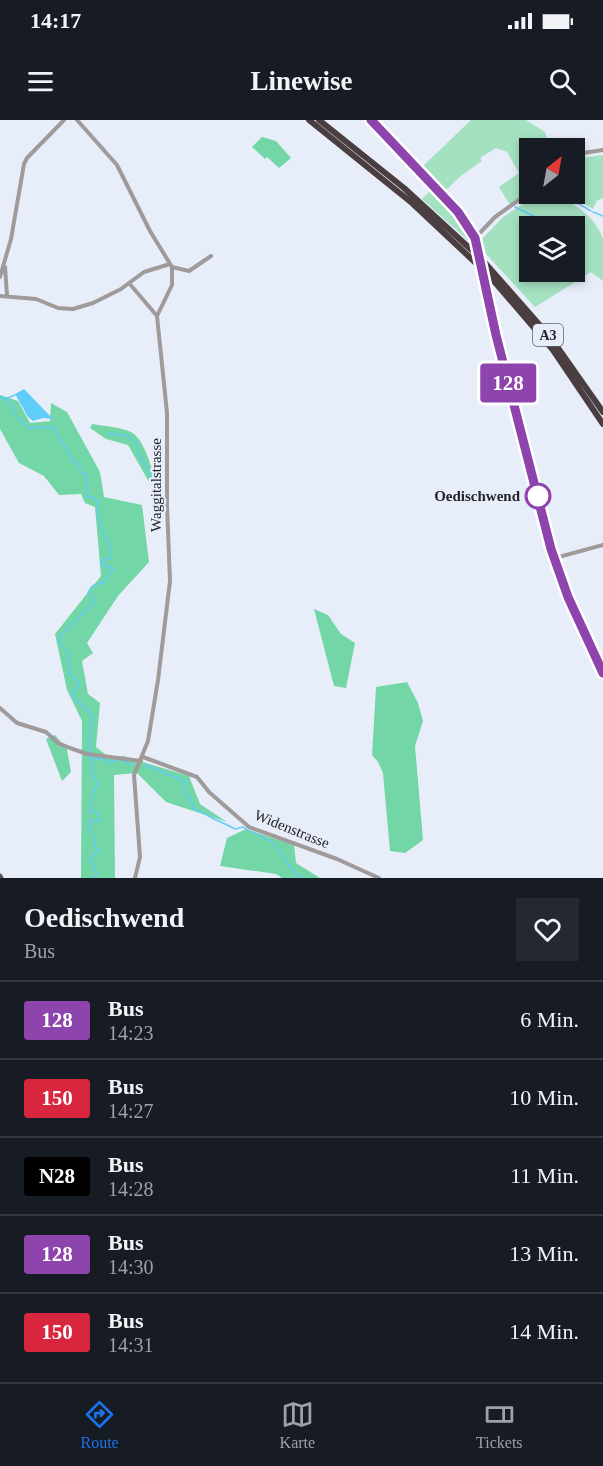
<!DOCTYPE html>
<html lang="de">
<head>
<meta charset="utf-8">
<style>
  body { margin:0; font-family:Georgia,serif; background:#242831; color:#f1f3f6; height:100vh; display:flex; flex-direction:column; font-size:22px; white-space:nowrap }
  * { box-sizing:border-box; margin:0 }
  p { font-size:20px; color:#9ea1a6 }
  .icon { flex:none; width:33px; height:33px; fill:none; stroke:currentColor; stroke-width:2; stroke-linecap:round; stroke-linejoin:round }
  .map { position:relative; height:758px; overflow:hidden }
  .side { display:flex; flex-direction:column; background:#171b24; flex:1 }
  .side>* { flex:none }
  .badge { padding:0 12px; border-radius:4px; font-size:21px; line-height:39px }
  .needle { width:39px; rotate:31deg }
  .fabs { position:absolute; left:519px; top:18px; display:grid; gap:12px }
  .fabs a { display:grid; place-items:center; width:66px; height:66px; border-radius:0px; background:#171b24; box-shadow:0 3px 9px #0003; font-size:30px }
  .map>.badge { position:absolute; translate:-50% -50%; box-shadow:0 0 0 3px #fff }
  .round { display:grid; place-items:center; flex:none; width:63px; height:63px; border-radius:0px; background:#242831 }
  .overview { display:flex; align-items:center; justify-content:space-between; height:102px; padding:0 24px }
  h1 { font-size:28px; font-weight:800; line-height:45px }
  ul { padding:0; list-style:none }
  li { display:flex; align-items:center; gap:18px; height:78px; padding:0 24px; border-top:2px solid #363941 }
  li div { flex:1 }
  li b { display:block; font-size:22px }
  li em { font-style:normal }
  li .badge { min-width:66px; font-weight:700; text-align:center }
  .status { display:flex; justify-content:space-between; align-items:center; height:42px; padding:0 30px; background:#171b24; direction:ltr }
  .status svg { height:16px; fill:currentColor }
  header { display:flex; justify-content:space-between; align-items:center; height:78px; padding:0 24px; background:#171b24; font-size:27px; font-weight:800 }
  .menu { display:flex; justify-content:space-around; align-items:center; height:84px; border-top:2px solid #363941; background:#171b24; font-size:16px; color:#9ea1a6 }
  .menu a { display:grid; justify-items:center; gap:3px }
  .menu .current { color:#1a73e8 }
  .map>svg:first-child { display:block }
</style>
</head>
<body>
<div class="status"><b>14:17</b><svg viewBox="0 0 49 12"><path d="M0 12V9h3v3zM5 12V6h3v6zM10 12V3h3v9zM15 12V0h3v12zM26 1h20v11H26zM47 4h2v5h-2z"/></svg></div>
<header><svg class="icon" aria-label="menu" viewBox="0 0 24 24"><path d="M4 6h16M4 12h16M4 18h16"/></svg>Linewise<svg class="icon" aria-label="search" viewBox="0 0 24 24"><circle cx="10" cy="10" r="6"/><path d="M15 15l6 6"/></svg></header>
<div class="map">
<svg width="603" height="758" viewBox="0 0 603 758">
  <rect width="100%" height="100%" fill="#e8eef9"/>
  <path fill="#a4e1c1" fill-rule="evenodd" d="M 471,0 L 526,0 L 545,12 L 550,28 L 530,28 L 529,70 L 510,85 L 499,67 L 519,53 L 507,32 L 496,28 L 480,38 L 482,41 L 462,55 L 444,72 L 420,49 Z
    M 603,35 L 603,78 L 597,81 L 593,89 L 568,74 L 574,74 L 575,43 L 581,38 Z
    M 432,69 C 447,85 469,103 473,125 L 422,79 Z
    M 537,74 C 563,74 594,92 603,119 C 603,128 603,150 603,161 L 591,152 L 535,187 L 486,134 L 482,119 L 502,98 ZM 530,106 L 574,106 L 574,152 L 530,152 Z"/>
  <path fill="#72d6a6" d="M 262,17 L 276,21 L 291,38 L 279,48 L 267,37 L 265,39 L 252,27 Z
    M 0,275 L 18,281 L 30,303 L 50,301 L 51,283 L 67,292 L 100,352 L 104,377 L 142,385 L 149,442 L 118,476 L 87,523 L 93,533 L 82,541 L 88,574 L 100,583 L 96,627 L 110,638 L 123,636 L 189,656 L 200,684 L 227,702 L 166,682 L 137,653 L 114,655 L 115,758 L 81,758 L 82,601 L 67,570 L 55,514 L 101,456 L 95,387 L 85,383 L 81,374 L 59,375 L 44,356 L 19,343 L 0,309 Z
    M 92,304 C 104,306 120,307 131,312 C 144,318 153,351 156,364 L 149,362 L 128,325 L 106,319 L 90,308 Z
    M 314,489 L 328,495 L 341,514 L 355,523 L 346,568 L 334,566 Z
    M 407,562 L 418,583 L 423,601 L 415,626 L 423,720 L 405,733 L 390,731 L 383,653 L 378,642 L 372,635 L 376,567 Z
    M 55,615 L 67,629 L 71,652 L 62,661 L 46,619 Z
    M 246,709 L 294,725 L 296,743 L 320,758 L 282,758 L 276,754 L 220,746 L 227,718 Z"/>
  <path fill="#60ccf8" d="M 24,269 L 53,299 L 43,298 L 33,301 L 28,297 L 15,274 Z"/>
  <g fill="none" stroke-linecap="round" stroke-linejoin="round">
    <path stroke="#60ccf8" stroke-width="1.5" d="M 562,74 L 591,91
      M 515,87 L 554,106
      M 593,92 L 603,96
      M 570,106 L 584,96
      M 0,276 L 13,286 L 15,296 L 29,308 L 53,307 L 74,342 L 80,345 L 80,352 L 86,354 C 88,360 86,368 87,376 L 96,379 L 98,385 L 97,393 L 104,415 L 110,423 L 110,439 L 103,440 L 100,443 L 113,449 L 112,451 L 103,463 C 95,464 91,465 88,473 L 93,477 L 94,482 L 59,518 L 60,523 L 68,531 L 69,555 L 79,562 L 79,567 L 72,572 L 74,578 L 93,595 C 92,612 84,628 93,643 L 92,652 L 98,664 L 93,672 L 90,691 L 97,692 L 99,701 L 91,701 L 88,705 L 95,721 L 94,726 L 99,731 L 91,737 L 97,754 L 94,758
      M 5,279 L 15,275
      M 108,314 L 126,315 L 136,322 C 136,335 143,338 147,348 C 151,357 153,366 155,377
      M 91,638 L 103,639 L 110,643 L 118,639 L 132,645
      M 145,645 L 185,661 L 183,671 L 191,679 L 193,689 C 204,691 207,696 216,700 C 223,703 228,705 235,709 L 243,707 C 252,714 264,717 273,723 C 285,733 288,750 301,758"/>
    <path stroke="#a09a9b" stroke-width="4" d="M 77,0 L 117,45 L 150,111 L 172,147 L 172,165 L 157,196 L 167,293 L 167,385 L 170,461 L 158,560 L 148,621 L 134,655 L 140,737 L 135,758
      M 574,37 L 583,33 L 603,30
      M 475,118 L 495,97 L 530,72
      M 5,147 L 7,175
      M 172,147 L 189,151 L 211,136
      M 0,157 L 11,119 L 24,44 L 27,38 L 64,0
      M 129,163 L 157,196
      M 0,176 L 36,179 L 58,188 L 73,189 L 93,183 L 121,169 L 144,152 L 170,144
      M 555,438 L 603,425
      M 0,588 L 17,603 L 46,612 L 58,623 L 70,628 L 87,634 L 141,641
      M 143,637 L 197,657 L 209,672 L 249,707 L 337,739 L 379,758"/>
    <path stroke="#605657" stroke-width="5" d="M 371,0 L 465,101 L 475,118 L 481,138
      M 482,147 L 496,215 L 551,429 L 568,477 L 603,553
      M 0,756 L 1,758"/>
    <path stroke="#4a3e40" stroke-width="6" d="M 309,0 L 412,83 L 479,146
      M 319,0 L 404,68 L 477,135
      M 485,143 L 551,218 L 603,292
      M 487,153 L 553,230 L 603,304"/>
    <path stroke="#4a3e40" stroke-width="6" d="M 477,135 L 485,143
      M 479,146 L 487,153"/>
  </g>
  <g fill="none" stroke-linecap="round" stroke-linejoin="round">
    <g stroke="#fff" stroke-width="14">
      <path id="line" d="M 371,0 L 458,92 L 475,118 L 496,215 L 551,429 L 568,477 L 603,553"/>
    </g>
    <use href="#line" stroke="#8e44ad" stroke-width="9"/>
  </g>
  <circle fill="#fff" stroke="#8e44ad" stroke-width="3" cx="538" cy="376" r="12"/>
  <g text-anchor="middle" stroke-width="4.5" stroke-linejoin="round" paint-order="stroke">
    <rect fill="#e8eef9" stroke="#5d6167" stroke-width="1.5" x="533" y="204" width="30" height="22" rx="4.5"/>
    <g font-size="14" font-weight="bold" fill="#222429">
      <text x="548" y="220">A3</text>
    </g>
    <g font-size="15" fill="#222429" stroke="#e8eef9">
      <text transform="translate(156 365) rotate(-90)" y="5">Waggitalstrasse</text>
      <text transform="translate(292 709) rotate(22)" y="5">Widenstrasse</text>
    </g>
    <g font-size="15" font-weight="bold" fill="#222429" stroke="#e8eef9" text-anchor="end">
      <text x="520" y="381">Oedischwend</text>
    </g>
  </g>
</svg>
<div class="fabs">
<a><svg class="needle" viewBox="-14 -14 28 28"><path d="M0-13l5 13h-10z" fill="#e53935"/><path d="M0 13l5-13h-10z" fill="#9ea1a6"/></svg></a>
<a><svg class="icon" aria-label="layers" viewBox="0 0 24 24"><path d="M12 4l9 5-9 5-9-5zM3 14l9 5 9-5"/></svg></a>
</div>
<b class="badge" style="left:508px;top:263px;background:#8e44ad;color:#fff">128</b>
</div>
<section class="side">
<div class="overview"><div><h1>Oedischwend</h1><p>Bus</p></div><a class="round"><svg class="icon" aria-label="heart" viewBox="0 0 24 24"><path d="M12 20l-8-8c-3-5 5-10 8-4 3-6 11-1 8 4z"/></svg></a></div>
<ul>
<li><span class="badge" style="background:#8e44ad;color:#fff">128</span><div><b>Bus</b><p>14:23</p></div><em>6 Min.</em></li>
<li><span class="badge" style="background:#d7263d;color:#fff">150</span><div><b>Bus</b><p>14:27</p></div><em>10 Min.</em></li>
<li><span class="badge" style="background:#000;color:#fff">N28</span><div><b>Bus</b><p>14:28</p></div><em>11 Min.</em></li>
<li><span class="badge" style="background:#8e44ad;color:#fff">128</span><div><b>Bus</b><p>14:30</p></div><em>13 Min.</em></li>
<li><span class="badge" style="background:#d7263d;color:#fff">150</span><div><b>Bus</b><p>14:31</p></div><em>14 Min.</em></li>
</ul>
</section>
<nav class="menu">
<a class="current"><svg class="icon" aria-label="directions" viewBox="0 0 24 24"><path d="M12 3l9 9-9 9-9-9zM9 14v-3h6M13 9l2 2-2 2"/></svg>Route</a>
<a><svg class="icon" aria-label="map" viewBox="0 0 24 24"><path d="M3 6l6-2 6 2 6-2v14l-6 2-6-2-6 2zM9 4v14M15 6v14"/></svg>Karte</a>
<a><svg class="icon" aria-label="tickets" viewBox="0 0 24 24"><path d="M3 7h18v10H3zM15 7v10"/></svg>Tickets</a>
</nav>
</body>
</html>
